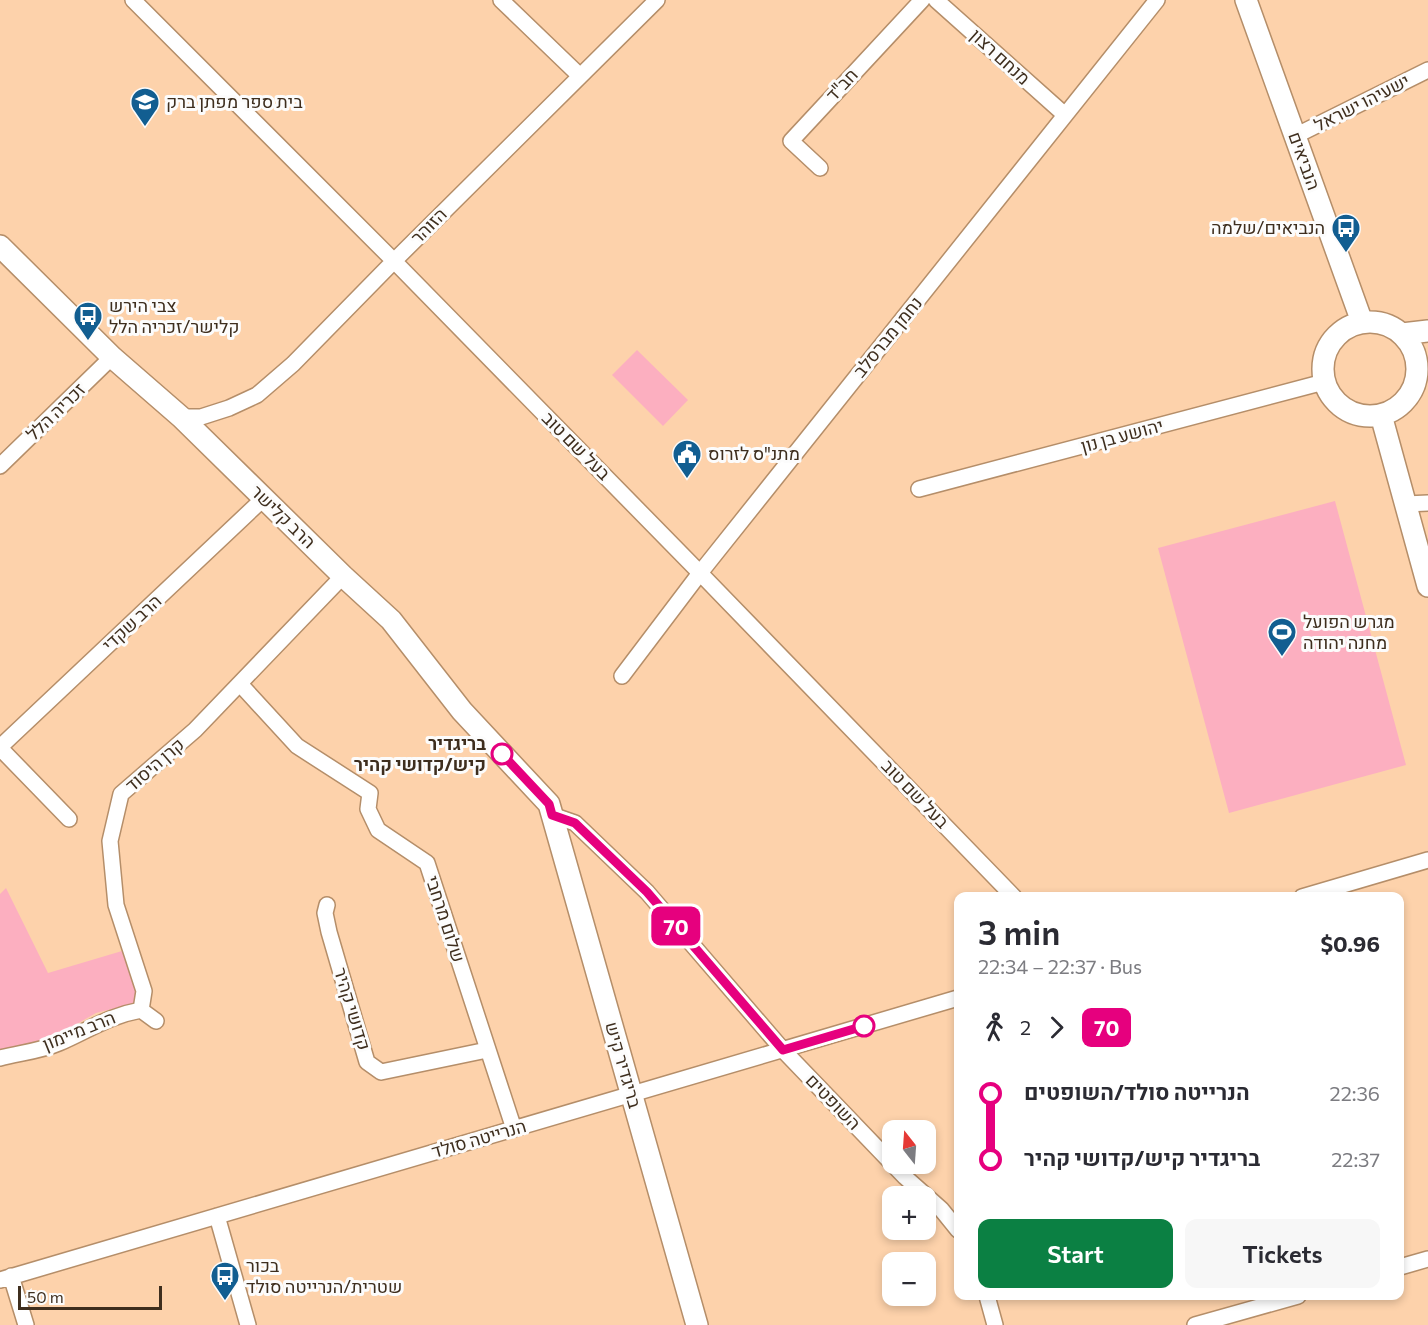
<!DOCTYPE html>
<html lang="en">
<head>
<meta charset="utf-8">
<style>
  body { margin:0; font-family:Commissioner,Heebo,sans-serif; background:#f7f7f7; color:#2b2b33; height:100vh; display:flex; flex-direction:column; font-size:22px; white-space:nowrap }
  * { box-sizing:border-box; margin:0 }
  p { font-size:20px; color:#7c7c81 }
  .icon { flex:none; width:33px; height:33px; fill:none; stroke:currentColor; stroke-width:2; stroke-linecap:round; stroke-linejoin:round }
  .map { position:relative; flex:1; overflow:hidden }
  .details { position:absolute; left:954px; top:892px; width:450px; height:408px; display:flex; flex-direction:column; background:#fff; border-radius:12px; box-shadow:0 3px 9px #0003 }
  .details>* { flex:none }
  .badge { padding:0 12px; border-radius:9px; font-size:21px; line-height:39px }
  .needle { width:39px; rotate:343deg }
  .controls { position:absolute; left:882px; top:1120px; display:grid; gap:12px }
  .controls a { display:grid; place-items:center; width:54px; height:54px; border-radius:12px; background:#fff; box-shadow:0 3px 9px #0003; font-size:30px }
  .scale { position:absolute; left:18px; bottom:15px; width:144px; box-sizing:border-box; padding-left:6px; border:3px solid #3e2e1e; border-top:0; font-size:16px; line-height:21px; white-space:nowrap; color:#3e2e1e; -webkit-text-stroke:4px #fcfcfc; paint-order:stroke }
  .map>.badge { position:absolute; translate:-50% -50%; box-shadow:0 0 0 3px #fff }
  .legs { display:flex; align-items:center; gap:9px; height:66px; padding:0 24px; font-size:20px }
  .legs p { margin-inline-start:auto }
  .summary { display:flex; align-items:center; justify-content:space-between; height:102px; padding:0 24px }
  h1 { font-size:33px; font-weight:600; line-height:45px }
  .action { display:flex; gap:12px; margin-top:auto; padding:12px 24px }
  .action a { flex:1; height:69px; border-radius:12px; background:#0b8043; color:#fff; font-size:24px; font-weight:600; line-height:69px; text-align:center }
  .action a+a { background:#f7f7f7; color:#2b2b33 }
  ul { padding:0 24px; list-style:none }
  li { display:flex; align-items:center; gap:21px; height:66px; font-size:22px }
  li i { display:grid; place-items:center; width:9px; height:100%; margin:0 8px; background:currentColor }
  li i::after { content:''; width:15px; height:15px; margin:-8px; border:4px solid; border-radius:50%; background:#fff }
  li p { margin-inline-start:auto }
  li:first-child i { background:linear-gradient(#0000 50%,currentColor 0) }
  li:last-child i { background:linear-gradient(currentColor 50%,#0000 0) }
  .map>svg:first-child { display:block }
</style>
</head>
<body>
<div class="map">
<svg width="1428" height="1325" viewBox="0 0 1428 1325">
  <rect width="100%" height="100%" fill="#fdd2ab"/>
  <path fill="#fcafc0" d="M 637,350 L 688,400 L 663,426 L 612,375 Z
    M 1335,501 L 1406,765 L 1229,813 L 1158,548 Z
    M 6,888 L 48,973 L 122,951 L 137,991 L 136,1003 L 96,1013 L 56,1036 L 0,1051 L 0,894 Z"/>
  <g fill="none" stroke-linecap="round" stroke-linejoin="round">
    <g stroke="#b58e69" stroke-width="18">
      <path id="street" d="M 133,0 L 394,261 L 700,573 L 1014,897
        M 501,0 L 580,76
        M 936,0 L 1065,115
        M 1295,136 L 1428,70
        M 820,168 L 791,141 L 922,0
        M 181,417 L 201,417 L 229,408 L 257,395 L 293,364 L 394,261 L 657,0
        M 0,466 L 112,357
        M 919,489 L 1324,382
        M 1406,504 L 1428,503
        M 622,676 L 700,573 L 1157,0
        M 240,684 L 297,746 L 370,793 L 368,809 L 378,830 L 427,863 L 514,1129
        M 0,747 L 263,499
        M 0,748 L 69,819
        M 552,815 L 575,823 L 647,892 L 783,1050 L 905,1177 L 941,1209 L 958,1230
        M 1302,897 L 1428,860
        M 327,905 L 325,913 L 329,932 L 367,1062 L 381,1072 L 487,1050
        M 141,1010 L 144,991 L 116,905 L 110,841 L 121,794 L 195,730 L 343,576
        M 0,1058 C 19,1053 41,1051 59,1043 C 89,1030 108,1016 141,1010 L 156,1021
        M 217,1216 L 248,1325
        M 1400,1267 L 1428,1259
        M 11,1276 L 26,1325
        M 0,1280 L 958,998
        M 987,1296 L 995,1325
        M 1195,1325 L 1298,1296"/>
    </g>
    <g stroke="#b58e69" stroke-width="24">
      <path id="secondary" d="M 1246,0 L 1362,322
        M 0,246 L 112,357 L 181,417 L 343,576 L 391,620 L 462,711 L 549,804 L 697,1325
        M1323 369a47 47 0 1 1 94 0a47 47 0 1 1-94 0Z
        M 1402,334 L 1428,331
        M 1381,415 L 1428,586"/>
    </g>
    <use href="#street" stroke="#fff" stroke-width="15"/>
    <use href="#secondary" stroke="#fff" stroke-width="21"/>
  </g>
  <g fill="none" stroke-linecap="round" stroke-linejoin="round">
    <g stroke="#fff" stroke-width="14">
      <path id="line-1" d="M 502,754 L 549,804 L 552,815 L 575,823 L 647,892 L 783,1050 L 864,1026"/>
    </g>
    <use href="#line-1" stroke="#e6007e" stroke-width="9"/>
  </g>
  <defs>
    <g id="school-pin" transform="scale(1.5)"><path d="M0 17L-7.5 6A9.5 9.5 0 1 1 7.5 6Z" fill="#125e91" stroke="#fcfcfc"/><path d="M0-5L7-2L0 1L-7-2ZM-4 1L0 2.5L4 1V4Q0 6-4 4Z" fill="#fff"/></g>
    <g id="bus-pin" transform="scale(1.5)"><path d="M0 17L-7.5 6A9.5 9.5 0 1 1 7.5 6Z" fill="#125e91" stroke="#fcfcfc"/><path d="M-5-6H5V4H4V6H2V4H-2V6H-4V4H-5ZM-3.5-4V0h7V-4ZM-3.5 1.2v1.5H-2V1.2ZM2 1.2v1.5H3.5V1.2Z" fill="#fff"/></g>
    <g id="civic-pin" transform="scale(1.5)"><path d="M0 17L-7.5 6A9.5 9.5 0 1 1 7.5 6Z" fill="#125e91" stroke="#fcfcfc"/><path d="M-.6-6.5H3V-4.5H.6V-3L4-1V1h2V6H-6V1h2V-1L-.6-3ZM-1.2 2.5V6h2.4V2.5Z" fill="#fff"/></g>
    <g id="stadium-pin" transform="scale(1.5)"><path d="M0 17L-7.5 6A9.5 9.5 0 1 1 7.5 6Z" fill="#125e91" stroke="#fcfcfc"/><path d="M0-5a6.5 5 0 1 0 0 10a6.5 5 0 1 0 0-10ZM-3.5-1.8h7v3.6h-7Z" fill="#fff"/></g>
  </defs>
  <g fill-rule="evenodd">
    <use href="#school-pin" x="145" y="102"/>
    <use href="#bus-pin" x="1346" y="228"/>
    <use href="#bus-pin" x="88" y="316"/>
    <use href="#civic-pin" x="687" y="454"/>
    <use href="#stadium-pin" x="1282" y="632"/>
    <use href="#bus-pin" x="225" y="1276"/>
  </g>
  <g fill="#fff" stroke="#e6007e" stroke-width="3">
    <circle cx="502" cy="754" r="10"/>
    <circle cx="864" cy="1026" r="10"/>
  </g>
  <g text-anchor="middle" stroke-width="6" stroke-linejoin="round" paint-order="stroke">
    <g font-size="18" fill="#3e2e1e" stroke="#fcfcfc">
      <text transform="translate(1000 57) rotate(42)" y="6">מנחם רצון</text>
      <text transform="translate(842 85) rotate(-47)" y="6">חב"ד</text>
      <text transform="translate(1362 103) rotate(-27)" y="6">ישעיהו ישראל</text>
      <text transform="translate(1304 161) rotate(70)" y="6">הנביאים</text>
      <text transform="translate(429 226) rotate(-45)" y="6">הזוהר</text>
      <text transform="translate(888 337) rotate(-51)" y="6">נחמן מברסלב</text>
      <text transform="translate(56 412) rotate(-44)" y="6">זכריה הלל</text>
      <text transform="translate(1122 436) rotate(-15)" y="6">יהושע בן נון</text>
      <text transform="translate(576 446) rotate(45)" y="6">בעל שם טוב</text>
      <text transform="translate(283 517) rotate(44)" y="6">הרב קלישר</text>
      <text transform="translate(132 623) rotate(-43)" y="6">הרב שקדי</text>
      <text transform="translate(155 765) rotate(-41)" y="6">קרן היסוד</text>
      <text transform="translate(915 794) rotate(46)" y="6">בעל שם טוב</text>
      <text transform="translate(445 919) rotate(72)" y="6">שלום מרחבי</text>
      <text transform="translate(352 1009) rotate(73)" y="6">קדושי קהיר</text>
      <text transform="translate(79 1031) rotate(-22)" y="6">הרב מיימון</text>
      <text transform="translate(623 1065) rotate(74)" y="6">בריגדיר קיש</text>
      <text transform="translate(833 1102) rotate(46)" y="6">השופטים</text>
      <text transform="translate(479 1139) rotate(-16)" y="6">הנרייטה סולד</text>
    </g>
    <g font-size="18" fill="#3e2e1e" stroke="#fcfcfc" text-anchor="start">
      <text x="166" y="108">בית ספר מפתן ברק</text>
      <text x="1325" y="234" text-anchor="end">הנביאים/שלמה</text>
      <text x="109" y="312">צבי הירש<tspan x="109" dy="21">קלישר/זכריה הלל</tspan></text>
      <text x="708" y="460">מתנ"ס לזרוס</text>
      <text x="1303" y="628">מגרש הפועל<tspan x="1303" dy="21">מחנה יהודה</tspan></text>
      <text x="246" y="1272">בכור<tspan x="246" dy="21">שטרית/הנרייטה סולד</tspan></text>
    </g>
    <g font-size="18" font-weight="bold" fill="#3e2e1e" stroke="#fcfcfc" text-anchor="end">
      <text x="486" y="750">בריגדיר<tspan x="486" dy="21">קיש/קדושי קהיר</tspan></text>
    </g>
  </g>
</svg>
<div class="controls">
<a><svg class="needle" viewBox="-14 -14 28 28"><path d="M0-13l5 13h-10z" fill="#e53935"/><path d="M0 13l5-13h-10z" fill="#7c7c81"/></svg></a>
<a>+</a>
<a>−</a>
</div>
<div class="scale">50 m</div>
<b class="badge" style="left:676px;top:926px;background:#e6007e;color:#fff">70</b>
<section class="details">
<div class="summary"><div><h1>3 min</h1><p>22:34 – 22:37 · Bus</p></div><b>$0.96</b></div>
<div class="legs"><svg class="icon" aria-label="walk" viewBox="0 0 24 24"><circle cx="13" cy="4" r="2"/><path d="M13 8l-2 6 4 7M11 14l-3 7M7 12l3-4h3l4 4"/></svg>2<svg class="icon" aria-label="forward" viewBox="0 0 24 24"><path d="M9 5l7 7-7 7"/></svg><b class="badge" style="background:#e6007e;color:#fff">70</b></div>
<ul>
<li><i style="color:#e6007e"></i><b>הנרייטה סולד/השופטים</b><p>22:36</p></li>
<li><i style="color:#e6007e"></i><b>בריגדיר קיש/קדושי קהיר</b><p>22:37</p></li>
</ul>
<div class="action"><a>Start</a><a>Tickets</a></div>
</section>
</div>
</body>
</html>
